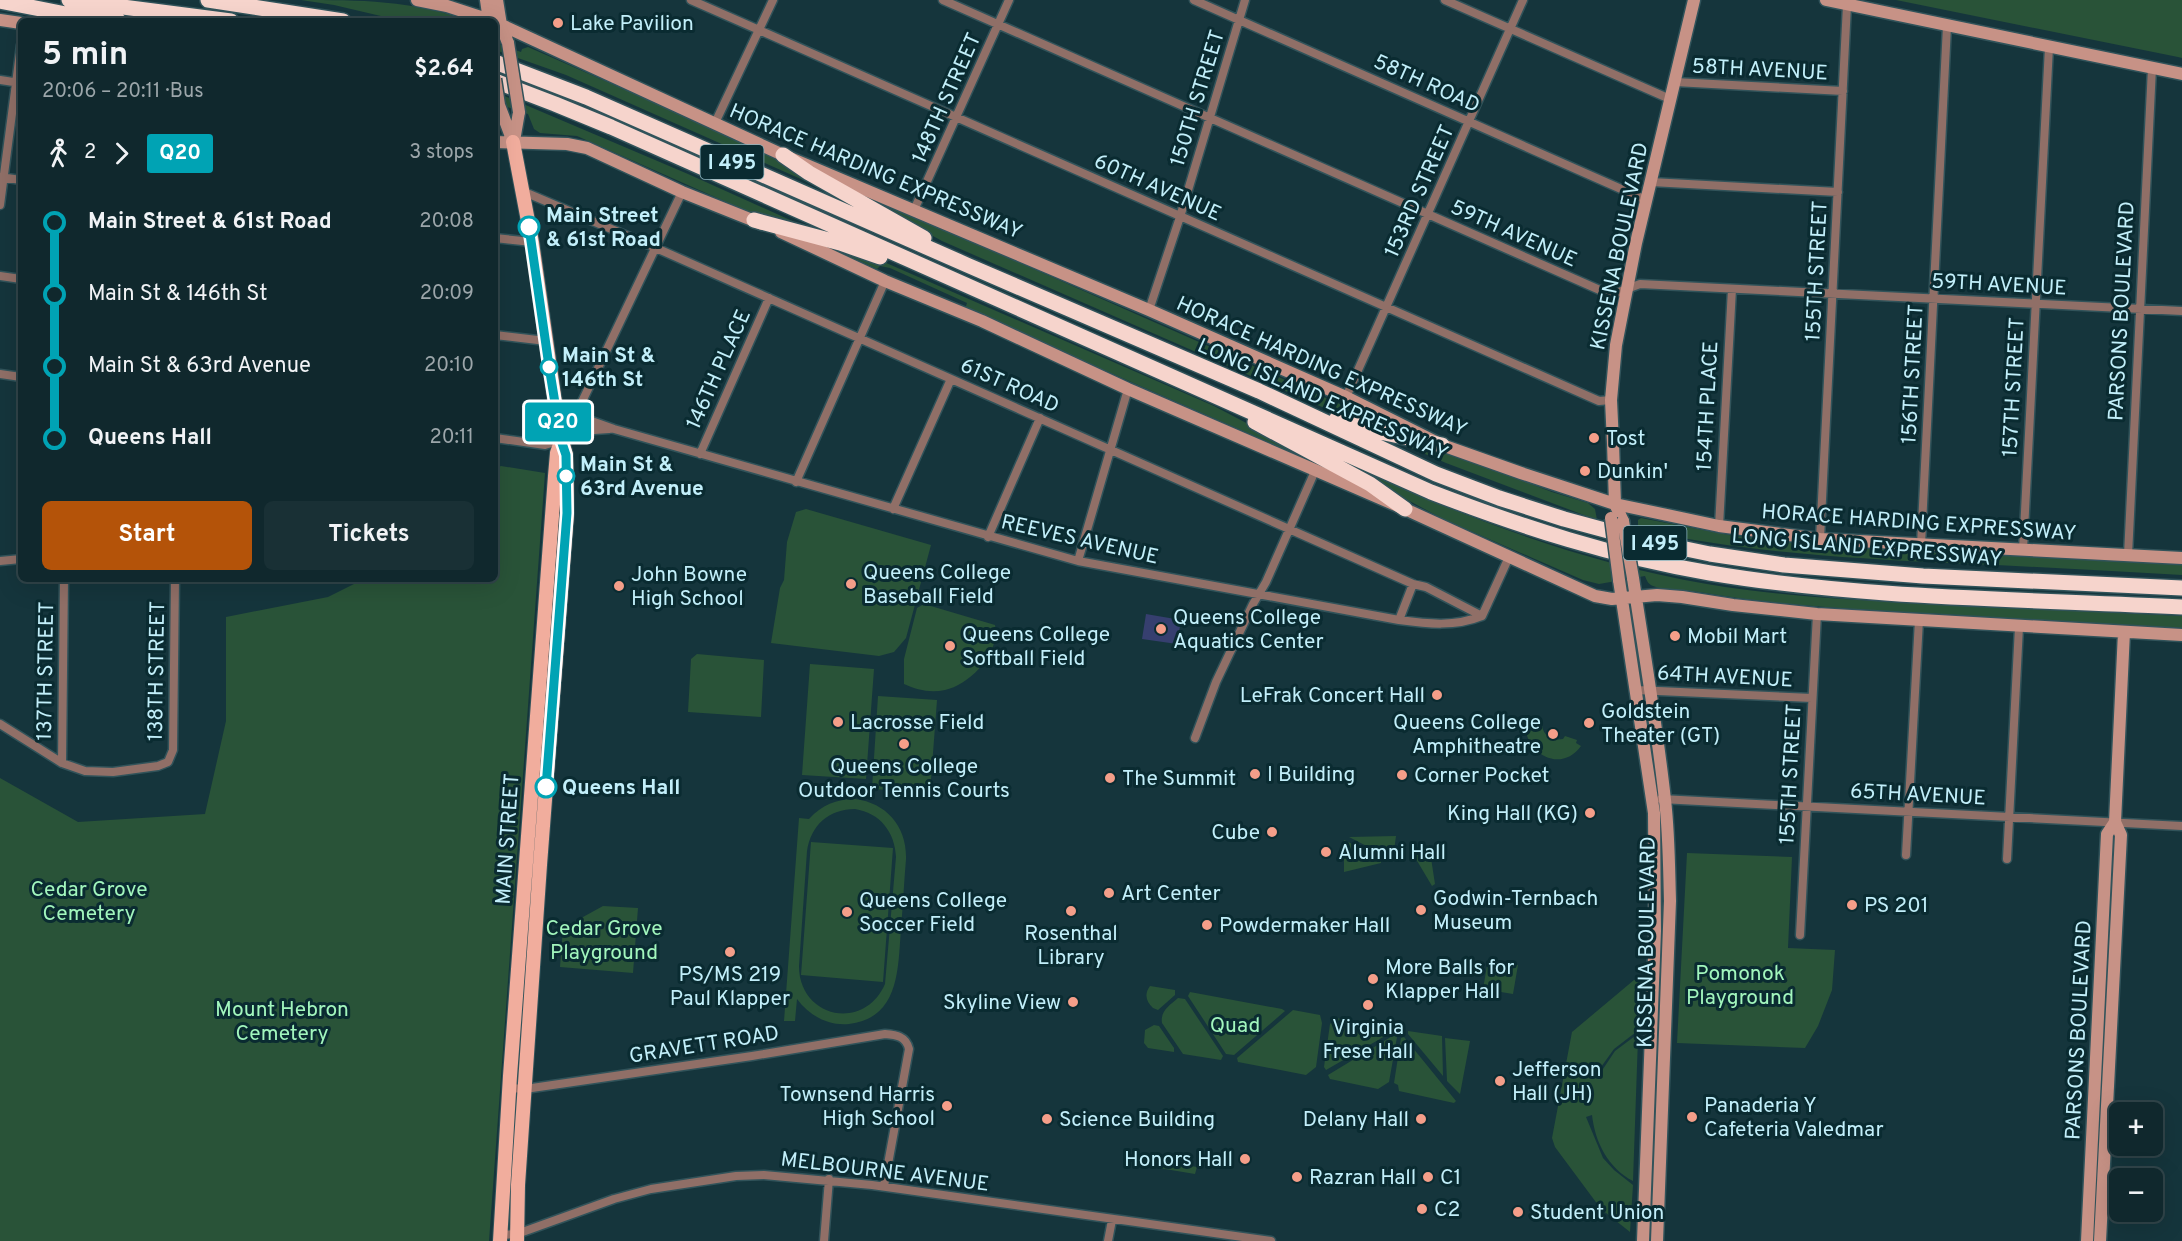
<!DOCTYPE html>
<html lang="en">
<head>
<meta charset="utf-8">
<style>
  body { margin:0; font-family:Overpass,sans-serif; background:#193035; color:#f1f3f6; height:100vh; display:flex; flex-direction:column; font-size:22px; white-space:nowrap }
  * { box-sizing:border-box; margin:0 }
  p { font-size:20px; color:#9ca6aa }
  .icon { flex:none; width:33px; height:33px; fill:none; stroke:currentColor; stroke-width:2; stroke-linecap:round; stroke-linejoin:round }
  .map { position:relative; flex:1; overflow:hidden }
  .panel { position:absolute; left:18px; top:18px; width:480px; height:564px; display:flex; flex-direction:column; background:#10282d; border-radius:9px; box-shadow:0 6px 24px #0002,0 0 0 2px #304449 }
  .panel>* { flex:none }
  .badge { padding:0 12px; border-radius:4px; font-size:21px; line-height:39px }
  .tools { position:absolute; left:2109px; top:1102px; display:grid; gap:12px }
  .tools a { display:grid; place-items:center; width:54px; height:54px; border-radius:9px; background:#10282d; box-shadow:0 6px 24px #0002,0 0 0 2px #304449; font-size:30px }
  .map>.badge { position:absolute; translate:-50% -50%; box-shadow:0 0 0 3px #fff }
  .legs { display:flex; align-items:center; gap:9px; height:66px; padding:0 24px; font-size:20px }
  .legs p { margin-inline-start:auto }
  .headline { display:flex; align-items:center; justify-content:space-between; height:102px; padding:0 24px }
  h1 { font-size:33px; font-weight:700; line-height:45px }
  .primary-button { display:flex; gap:12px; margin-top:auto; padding:12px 24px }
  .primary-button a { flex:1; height:69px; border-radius:9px; background:#b45309; color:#fff; font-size:24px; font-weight:700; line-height:69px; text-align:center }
  .primary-button a+a { background:#193035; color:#f1f3f6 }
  ul { padding:0 24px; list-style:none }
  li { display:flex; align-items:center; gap:21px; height:72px; font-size:22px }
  li i { display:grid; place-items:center; width:9px; height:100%; margin:0 8px; background:currentColor }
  li i::after { content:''; width:15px; height:15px; margin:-8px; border:4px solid; border-radius:50%; background:#10282d }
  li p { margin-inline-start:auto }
  li:first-child i { background:linear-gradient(#0000 50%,currentColor 0) }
  li:last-child i { background:linear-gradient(currentColor 50%,#0000 0) }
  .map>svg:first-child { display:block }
</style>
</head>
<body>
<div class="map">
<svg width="2182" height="1241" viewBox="0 0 2182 1241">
  <rect width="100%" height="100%" fill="#15353c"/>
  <path fill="#295338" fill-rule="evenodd" d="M 301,0 C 357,0 415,0 468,21 L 402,21 L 334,5 Z
    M 1896,0 L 2182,0 L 2182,58 L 2178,57 Z
    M 495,43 L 521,52 L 522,49 L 528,47 L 767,152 L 839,196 L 566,75 L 495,50 Z
    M 495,92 L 688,174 L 819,233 L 751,213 L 577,136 L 540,133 L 534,129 L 528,114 L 495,103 Z
    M 842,184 L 1387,425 L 1386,428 L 1361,424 L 942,241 L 841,185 Z
    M 827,246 L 868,255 L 1214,406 L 1313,458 L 1311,461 L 965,309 L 967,303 L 890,268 L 880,266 L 877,269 Z
    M 1402,444 L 1443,450 L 1552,492 L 1588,503 L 1595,509 L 1597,520 L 1446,463 Z
    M 501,466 L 545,473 L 489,1241 L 0,1241 L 0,778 L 78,822 L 205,814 L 226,721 L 226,617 L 328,597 L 364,579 L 495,579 L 495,468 Z
    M 1363,471 C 1474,521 1586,563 1707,584 C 1784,597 1863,601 1942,604 C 2022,608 2102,612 2182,616 L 2182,628 L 1957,617 L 1957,615 C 1870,610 1784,607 1699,592 C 1685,589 1666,592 1653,586 C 1648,584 1647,581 1645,576 L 1599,584 L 1583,580 L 1443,519 L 1361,475 Z
    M 806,509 L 931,545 L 906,638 L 894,652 L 879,656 L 771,643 L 780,588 L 784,580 L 787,542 L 796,512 Z
    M 1641,518 L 1729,535 L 1810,545 L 2182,564 L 2182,575 C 2105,571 2027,566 1950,563 C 1845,558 1741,552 1638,529 L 1638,520 Z
    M 924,604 L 995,625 C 1001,652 970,685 945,690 C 930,693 917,690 904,684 L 904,659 L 917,608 Z
    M 697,654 L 764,660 L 761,717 L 688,712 L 691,659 Z
    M 810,664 L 874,669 L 866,779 L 802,775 Z
    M 878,696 L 937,700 L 930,793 L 872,789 Z
    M 1532,721 L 1542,726 C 1544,737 1553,741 1563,739 L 1565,736 L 1577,740 L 1576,743 L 1581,746 C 1561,774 1524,754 1525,722 L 1531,725 Z
    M 855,799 C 887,803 907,827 906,859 C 904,882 903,905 901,928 C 898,968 900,1018 849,1024 C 827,1026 809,1015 797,999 L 795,1021 L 784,1021 L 799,818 L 809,819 C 822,805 836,799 855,799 ZM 855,809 C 880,813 895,832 896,857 L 885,984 C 864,1032 799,1018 799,966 L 807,851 C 811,825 829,809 855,809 Z
    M 1396,836 L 1394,851 L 1384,855 L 1349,837 Z
    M 1344,840 L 1381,858 L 1381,863 L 1344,872 Z
    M 811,842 L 893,848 L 883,982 L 801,975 Z
    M 1429,845 L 1435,884 L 1432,886 L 1413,854 Z
    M 1687,853 L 1792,857 L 1788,948 L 1835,950 L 1832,990 L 1818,1026 L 1805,1048 L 1677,1043 Z
    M 603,906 L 638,908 L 633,973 L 560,967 L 563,928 Z
    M 1488,960 L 1518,965 L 1513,994 L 1483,989 Z
    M 1634,980 L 1642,980 L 1640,1029 L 1614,1049 L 1596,1074 L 1599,1075 L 1615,1051 L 1635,1036 L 1638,1038 L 1633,1181 C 1608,1168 1595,1142 1592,1115 L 1586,1117 L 1603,1158 L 1614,1170 L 1633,1185 L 1630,1232 L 1601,1209 L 1555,1147 L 1552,1138 L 1572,1032 Z
    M 1150,986 L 1175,990 L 1175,995 L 1158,1010 L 1153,1008 C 1146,1002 1144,994 1150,986 Z
    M 1190,992 L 1282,1009 L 1285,1011 L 1234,1055 L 1226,1054 L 1188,996 Z
    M 1178,998 L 1185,999 L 1223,1056 L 1221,1060 L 1183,1054 L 1162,1023 C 1160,1011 1170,1005 1178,998 Z
    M 1293,1010 L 1320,1015 L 1322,1023 L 1316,1067 L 1306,1075 L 1238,1062 L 1237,1058 Z
    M 1336,1018 L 1392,1028 L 1392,1032 L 1326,1070 L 1324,1067 L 1330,1024 Z
    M 1154,1025 L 1159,1026 L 1174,1048 L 1174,1052 L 1148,1048 L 1144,1043 L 1145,1030 Z
    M 1408,1031 L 1442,1036 L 1443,1076 L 1408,1034 Z
    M 1394,1035 L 1397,1037 L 1389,1082 L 1378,1089 L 1330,1079 L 1328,1075 Z
    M 1404,1037 L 1456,1101 L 1454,1103 L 1399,1091 L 1398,1085 L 1394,1083 L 1401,1038 Z
    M 1445,1038 L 1470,1041 L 1460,1094 L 1447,1081 Z
    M 1149,1159 L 1197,1167 L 1195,1174 L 1147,1166 Z"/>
  <path fill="#363f6f" d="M 1146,614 L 1181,620 L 1177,644 L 1142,639 Z"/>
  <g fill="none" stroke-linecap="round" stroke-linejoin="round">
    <g stroke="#31535a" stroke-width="11">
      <path id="street" d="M 691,0 L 1599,401 L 1611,400
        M 943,0 L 1611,295 L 1640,284 L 2182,311
        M 1194,0 L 1646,200
        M 1445,0 L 1670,99
        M 0,80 L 20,83
        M 1675,82 L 1843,91
        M 715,123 L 773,0
        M 0,177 L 21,180
        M 1651,182 L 1838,192
        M 522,191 L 656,248 L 1413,584 L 1426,587 L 1482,616
        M 0,205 L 21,45
        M 914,210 L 1009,0
        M 495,238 L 532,242
        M 0,276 L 21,279
        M 1149,310 L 1180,217 L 1245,0
        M 495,335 L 546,341
        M 0,374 L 21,377
        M 1346,397 L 1523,0
        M 579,408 L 586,419 L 614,429 L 1078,561 L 1399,620 C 1428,624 1455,627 1482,616 L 1509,557
        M 579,408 L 682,192
        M 556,411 L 579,408
        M 495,438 L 545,445 L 594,430 L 609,429
        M 700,454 L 769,298
        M 796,482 L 885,281
        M 893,509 L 951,379
        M 1719,526 L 1732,289
        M 988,537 L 1040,418
        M 1820,539 L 1847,5
        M 1921,545 L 1947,26
        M 2023,550 L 2049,47
        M 2128,555 L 2152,68
        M 0,561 L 21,559
        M 1078,561 L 1128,389
        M 1399,620 L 1413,584
        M 1636,690 L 1812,698
        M 0,724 L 62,763 L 85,771 L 113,772 L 158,766 L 168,762 L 173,750 L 175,579
        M 1195,738 L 1216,682 L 1253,604 L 1266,582 L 1315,471
        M 62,763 L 64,579
        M 1661,799 L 2182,826
        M 1906,855 L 1919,620
        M 2007,859 L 2019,627
        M 1800,935 L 1817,614
        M 509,1088 L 525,1089 L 752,1056 L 885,1034 C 896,1035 906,1036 909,1049 L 884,1186
        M 500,1235 L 517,1234 L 614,1199 L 651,1189 L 736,1176 L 764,1175 L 872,1185 L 1271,1241
        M 824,1241 L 829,1179
        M 1108,1241 L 1112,1220"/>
    </g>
    <g stroke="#31535a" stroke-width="15">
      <path id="secondary" d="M 417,0 L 447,6 L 493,21
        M 486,0 L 489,21
        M 497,0 L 501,25 L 508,43
        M 1826,0 L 2182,74
        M 0,20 L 21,23
        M 495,22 L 783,155 L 1149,310 L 1346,397 L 1442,445 L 1521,473 L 1615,504 L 1719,526 L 1820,539 L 2182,558
        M 499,105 L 513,142
        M 514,141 L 519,112
        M 495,142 L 567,144 L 587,148 L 682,192 L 762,224
        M 781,232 L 885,281 L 982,321 L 1128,389 L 1405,509 L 1595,596 L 1612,599 L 1657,595 L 1682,597 L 1733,605 L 1817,614 L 2182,635
        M 1623,521 L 1615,504 L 1613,443 L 1611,400 L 1616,345 L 1636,243 L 1694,0
        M 1633,578 C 1644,652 1657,726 1665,800 C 1669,834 1669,868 1670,901 L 1657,1241
        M 1619,580 L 1654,813 L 1655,931 L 1643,1241
        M 2087,1241 L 2107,834 L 2115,822 L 2124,632
        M 2100,1241 L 2121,835 L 2115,822"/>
    </g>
    <g stroke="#31535a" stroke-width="16">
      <path id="primary" d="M 513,142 L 532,242 L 559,430 L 566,455 L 567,513 L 540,865 L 518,1185 L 517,1241
        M 500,1241 L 510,1076 L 555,476 L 557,453 L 561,442"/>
    </g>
    <g stroke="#31535a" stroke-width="18">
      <path id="highway" d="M 69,0 L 231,21
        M 208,0 L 343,21
        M 0,1 L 76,16 L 119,21
        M 495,62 L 586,97 L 967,265 L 1259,391 L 1436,474 L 1499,498 L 1564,519 L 1638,539 L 1710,554 L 1784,565 L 1923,576 L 2182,588
        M 495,81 L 555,104 L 611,127 L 1431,492 C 1522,527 1614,557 1710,573 C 1864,599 2026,599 2182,607
        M 783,155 L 809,173 L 924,238
        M 754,220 L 840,243 L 880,257
        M 1337,418 L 1370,430 L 1442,445
        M 1255,422 L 1370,484 L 1405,509"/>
    </g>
    <use href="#street" stroke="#906f67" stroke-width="8"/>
    <use href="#secondary" stroke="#c79286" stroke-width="12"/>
    <use href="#primary" stroke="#f1ad9d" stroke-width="14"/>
    <use href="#highway" stroke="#f6d4cc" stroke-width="15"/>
    <g stroke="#31535a" stroke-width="15" stroke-linecap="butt">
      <path id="secondary-bridge" d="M 508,43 L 519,112
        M 495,79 L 499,105
        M 1611,518 L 1619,580
        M 1623,521 L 1633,578"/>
    </g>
    <use href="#secondary-bridge" stroke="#c79286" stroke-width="12"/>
  </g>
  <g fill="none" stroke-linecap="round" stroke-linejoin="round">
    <g stroke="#fff" stroke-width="14">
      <path id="line-1" d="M 529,227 L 549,366 L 561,440 L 566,455 L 567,513 L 546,787"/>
    </g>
    <use href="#line-1" stroke="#00a3b4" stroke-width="9"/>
  </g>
  <g fill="#f49e89" stroke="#0a2b31" stroke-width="2">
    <circle cx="558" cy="23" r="6"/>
    <circle cx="1594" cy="438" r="6"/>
    <circle cx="1585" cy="471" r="6"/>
    <circle cx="851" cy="584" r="6"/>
    <circle cx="619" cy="586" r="6"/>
    <circle cx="1161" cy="629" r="6"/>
    <circle cx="1675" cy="636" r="6"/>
    <circle cx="950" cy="646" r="6"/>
    <circle cx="1437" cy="695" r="6"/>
    <circle cx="838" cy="722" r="6"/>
    <circle cx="1589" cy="723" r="6"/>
    <circle cx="1553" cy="734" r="6"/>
    <circle cx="904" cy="744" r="6"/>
    <circle cx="1255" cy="774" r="6"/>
    <circle cx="1402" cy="775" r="6"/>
    <circle cx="1110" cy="778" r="6"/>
    <circle cx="1590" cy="813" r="6"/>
    <circle cx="1272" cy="832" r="6"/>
    <circle cx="1326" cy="852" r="6"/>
    <circle cx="1109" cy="893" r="6"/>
    <circle cx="1852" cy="905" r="6"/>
    <circle cx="1421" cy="910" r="6"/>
    <circle cx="1071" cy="911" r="6"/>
    <circle cx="847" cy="912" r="6"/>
    <circle cx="1207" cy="925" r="6"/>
    <circle cx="730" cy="952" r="6"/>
    <circle cx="1373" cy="979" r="6"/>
    <circle cx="1073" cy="1002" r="6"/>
    <circle cx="1368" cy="1005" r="6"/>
    <circle cx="1500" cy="1081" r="6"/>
    <circle cx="947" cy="1106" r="6"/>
    <circle cx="1692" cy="1117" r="6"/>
    <circle cx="1047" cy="1119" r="6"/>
    <circle cx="1421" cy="1119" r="6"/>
    <circle cx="1245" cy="1159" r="6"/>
    <circle cx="1297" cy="1177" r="6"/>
    <circle cx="1428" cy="1177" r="6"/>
    <circle cx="1422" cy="1209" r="6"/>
    <circle cx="1518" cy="1212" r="6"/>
  </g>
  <g fill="#fff" stroke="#00a3b4" stroke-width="3">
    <circle cx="529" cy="227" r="10"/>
    <circle cx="549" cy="367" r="8"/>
    <circle cx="566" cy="476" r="8"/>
    <circle cx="546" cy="787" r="10"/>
  </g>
  <g text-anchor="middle" stroke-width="6" stroke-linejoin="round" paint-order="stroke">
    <g fill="#0a2b31" stroke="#8bb4be" stroke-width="1.5">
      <rect x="700.5" y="145" width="63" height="34" rx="4.5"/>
      <rect x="1623.5" y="526" width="63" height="34" rx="4.5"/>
    </g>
    <g font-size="20" font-weight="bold" fill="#c2effa">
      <text x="732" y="169">I 495</text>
      <text x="1655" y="550">I 495</text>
    </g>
    <g font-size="21" fill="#c2effa" stroke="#0a2b31" text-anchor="start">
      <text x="570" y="30">Lake Pavilion</text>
      <text x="1606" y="445">Tost</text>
      <text x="1597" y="478">Dunkin'</text>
      <text x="863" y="579">Queens College<tspan x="863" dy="24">Baseball Field</tspan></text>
      <text x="631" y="581">John Bowne<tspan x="631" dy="24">High School</tspan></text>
      <text x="1173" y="624">Queens College<tspan x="1173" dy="24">Aquatics Center</tspan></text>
      <text x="962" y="641">Queens College<tspan x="962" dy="24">Softball Field</tspan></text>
      <text x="1687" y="643">Mobil Mart</text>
      <text x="1425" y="702" text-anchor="end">LeFrak Concert Hall</text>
      <text x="1601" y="718">Goldstein<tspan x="1601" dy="24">Theater (GT)</tspan></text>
      <text x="850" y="729">Lacrosse Field</text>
      <text x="1541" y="729" text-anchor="end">Queens College<tspan x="1541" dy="24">Amphitheatre</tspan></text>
      <text x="904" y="773" text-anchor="middle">Queens College<tspan x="904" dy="24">Outdoor Tennis Courts</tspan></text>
      <text x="1267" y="781">I Building</text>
      <text x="1414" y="782">Corner Pocket</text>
      <text x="1122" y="785">The Summit</text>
      <text x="1578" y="820" text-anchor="end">King Hall (KG)</text>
      <text x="1260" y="839" text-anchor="end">Cube</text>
      <text x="1338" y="859">Alumni Hall</text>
      <text x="1121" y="900">Art Center</text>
      <text x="1433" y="905">Godwin-Ternbach<tspan x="1433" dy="24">Museum</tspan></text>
      <text x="859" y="907">Queens College<tspan x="859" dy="24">Soccer Field</tspan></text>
      <text x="1864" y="912">PS 201</text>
      <text x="1219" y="932">Powdermaker Hall</text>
      <text x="1071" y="940" text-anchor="middle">Rosenthal<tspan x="1071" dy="24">Library</tspan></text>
      <text x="1385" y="974">More Balls for<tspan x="1385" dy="24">Klapper Hall</tspan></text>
      <text x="730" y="981" text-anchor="middle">PS/MS 219<tspan x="730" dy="24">Paul Klapper</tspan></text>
      <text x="1061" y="1009" text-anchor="end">Skyline View</text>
      <text x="1368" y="1034" text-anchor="middle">Virginia<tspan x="1368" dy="24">Frese Hall</tspan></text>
      <text x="1512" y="1076">Jefferson<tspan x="1512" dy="24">Hall (JH)</tspan></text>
      <text x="935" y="1101" text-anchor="end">Townsend Harris<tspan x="935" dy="24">High School</tspan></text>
      <text x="1704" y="1112">Panaderia Y<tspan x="1704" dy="24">Cafeteria Valedmar</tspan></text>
      <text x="1059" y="1126">Science Building</text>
      <text x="1409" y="1126" text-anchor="end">Delany Hall</text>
      <text x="1233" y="1166" text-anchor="end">Honors Hall</text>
      <text x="1309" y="1184">Razran Hall</text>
      <text x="1440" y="1184">C1</text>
      <text x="1434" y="1216">C2</text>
      <text x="1530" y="1219">Student Union</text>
    </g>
    <g font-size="21" fill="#c2effa" stroke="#0a2b31">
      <text transform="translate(1760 69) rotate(3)" y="7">58TH AVENUE</text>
      <text transform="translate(1427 83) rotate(24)" y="7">58TH ROAD</text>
      <text transform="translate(946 98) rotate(-66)" y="7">148TH STREET</text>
      <text transform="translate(1197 98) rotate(-73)" y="7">150TH STREET</text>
      <text transform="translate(876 171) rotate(23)" y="7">HORACE HARDING EXPRESSWAY</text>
      <text transform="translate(1158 187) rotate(24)" y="7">60TH AVENUE</text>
      <text transform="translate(1419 191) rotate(-66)" y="7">153RD STREET</text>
      <text transform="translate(1514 233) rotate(24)" y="7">59TH AVENUE</text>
      <text transform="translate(1619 246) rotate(-78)" y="7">KISSENA BOULEVARD</text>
      <text transform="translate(1816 271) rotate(-87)" y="7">155TH STREET</text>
      <text transform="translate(1999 284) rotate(3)" y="7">59TH AVENUE</text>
      <text transform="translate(2121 311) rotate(-87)" y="7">PARSONS BOULEVARD</text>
      <text transform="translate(1322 366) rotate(24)" y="7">HORACE HARDING EXPRESSWAY</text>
      <text transform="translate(718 369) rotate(-66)" y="7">146TH PLACE</text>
      <text transform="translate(1912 374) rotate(-87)" y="7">156TH STREET</text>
      <text transform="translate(1010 385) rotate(24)" y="7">61ST ROAD</text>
      <text transform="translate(2013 387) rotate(-87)" y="7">157TH STREET</text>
      <text transform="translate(1323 399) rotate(24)" y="7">LONG ISLAND EXPRESSWAY</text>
      <text transform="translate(1707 406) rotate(-87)" y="7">154TH PLACE</text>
      <text transform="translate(1919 522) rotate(4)" y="7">HORACE HARDING EXPRESSWAY</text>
      <text transform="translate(1080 539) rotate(13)" y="7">REEVES AVENUE</text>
      <text transform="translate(1867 547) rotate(5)" y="7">LONG ISLAND EXPRESSWAY</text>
      <text transform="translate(45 671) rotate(-89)" y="7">137TH STREET</text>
      <text transform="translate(156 671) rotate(-89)" y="7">138TH STREET</text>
      <text transform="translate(1725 676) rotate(3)" y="7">64TH AVENUE</text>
      <text transform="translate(1790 774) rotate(-87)" y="7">155TH STREET</text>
      <text transform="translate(1918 794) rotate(3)" y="7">65TH AVENUE</text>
      <text transform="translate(507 839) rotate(-86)" y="7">MAIN STREET</text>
      <text transform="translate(1646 942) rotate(-89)" y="7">KISSENA BOULEVARD</text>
      <text transform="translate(2078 1030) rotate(-87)" y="7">PARSONS BOULEVARD</text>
      <text transform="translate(704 1044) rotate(-9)" y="7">GRAVETT ROAD</text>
      <text transform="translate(885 1171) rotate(7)" y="7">MELBOURNE AVENUE</text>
    </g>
    <g font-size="21" font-weight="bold" fill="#c2effa" stroke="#0a2b31" text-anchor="start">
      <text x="546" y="222">Main Street<tspan x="546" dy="24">&amp; 61st Road</tspan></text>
      <text x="562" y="362">Main St &amp;<tspan x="562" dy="24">146th St</tspan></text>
      <text x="580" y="471">Main St &amp;<tspan x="580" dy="24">63rd Avenue</tspan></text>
      <text x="562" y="794">Queens Hall</text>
    </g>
    <g font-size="21" fill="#a2f6bd" stroke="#0a2b31">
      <text x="89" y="896">Cedar Grove<tspan x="89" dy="24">Cemetery</tspan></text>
      <text x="604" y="935">Cedar Grove<tspan x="604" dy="24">Playground</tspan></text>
      <text x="1740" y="980">Pomonok<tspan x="1740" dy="24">Playground</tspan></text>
      <text x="282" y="1016">Mount Hebron<tspan x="282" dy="24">Cemetery</tspan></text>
      <text x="1235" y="1032">Quad</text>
    </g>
  </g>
</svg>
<div class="tools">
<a>+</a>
<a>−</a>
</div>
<b class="badge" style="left:558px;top:422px;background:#00a3b4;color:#fff">Q20</b>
<section class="panel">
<div class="headline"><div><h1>5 min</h1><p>20:06 – 20:11 · Bus</p></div><b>$2.64</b></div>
<div class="legs"><svg class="icon" aria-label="walk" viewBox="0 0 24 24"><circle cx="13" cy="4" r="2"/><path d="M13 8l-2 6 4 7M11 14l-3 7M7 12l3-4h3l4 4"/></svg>2<svg class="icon" aria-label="forward" viewBox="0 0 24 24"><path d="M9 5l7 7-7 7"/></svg><b class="badge" style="background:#00a3b4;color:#fff">Q20</b><p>3 stops</p></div>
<ul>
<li><i style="color:#00a3b4"></i><b>Main Street &amp; 61st Road</b><p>20:08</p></li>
<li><i style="color:#00a3b4"></i><span>Main St &amp; 146th St</span><p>20:09</p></li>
<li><i style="color:#00a3b4"></i><span>Main St &amp; 63rd Avenue</span><p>20:10</p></li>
<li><i style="color:#00a3b4"></i><b>Queens Hall</b><p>20:11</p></li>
</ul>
<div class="primary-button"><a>Start</a><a>Tickets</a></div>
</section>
</div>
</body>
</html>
